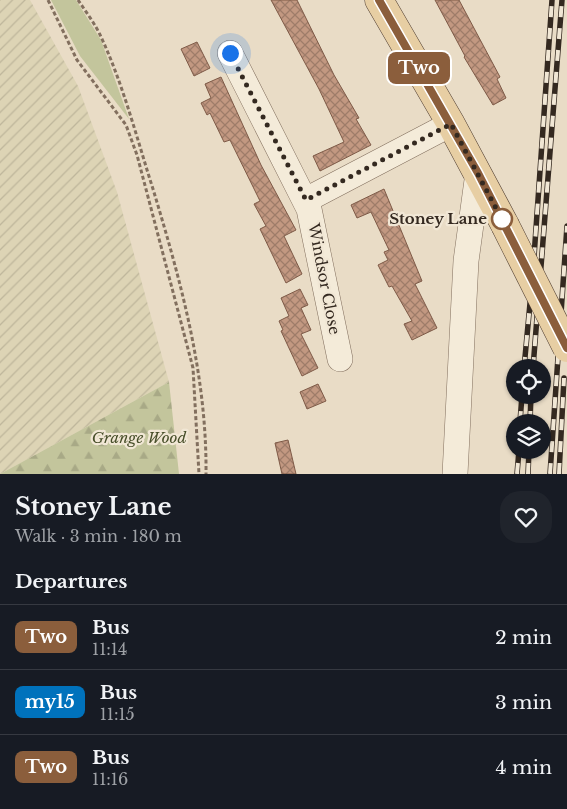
<!DOCTYPE html>
<html lang="en">
<head>
<meta charset="utf-8">
<style>
  body { margin:0; font-family:"Libre Baskerville",serif; background:#20242c; color:#f1f3f6; height:100vh; display:flex; flex-direction:column; font-size:19px; white-space:nowrap }
  * { box-sizing:border-box; margin:0 }
  p { font-size:16px; color:#9ea1a6 }
  .icon { flex:none; width:28px; height:28px; fill:none; stroke:currentColor; stroke-width:2; stroke-linecap:round; stroke-linejoin:round }
  .map { position:relative; height:474px; overflow:hidden }
  .panel { display:flex; flex-direction:column; background:#171b24; flex:1 }
  .panel>* { flex:none }
  .badge { padding:0 10px; border-radius:8px; font-size:18px; line-height:32px }
  .controls { position:absolute; left:506px; top:359px; display:grid; gap:10px }
  .controls a { display:grid; place-items:center; width:45px; height:45px; border-radius:50%; background:#171b24; box-shadow:0 1px 4px #0004; font-size:25px }
  .you { position:absolute; width:25px; height:25px; margin:-12px; border:4px solid #fff; border-radius:50%; background:#1a73e8; box-shadow:0 0 0 8px #1a73e833 }
  .map>.badge { position:absolute; translate:-50% -50%; box-shadow:0 0 0 2px #fff }
  h2 { padding:0 15px; font-size:19px; line-height:45px }
  .round { display:grid; place-items:center; flex:none; width:52px; height:52px; border-radius:20px; background:#20242c }
  .headline { display:flex; align-items:center; justify-content:space-between; height:85px; padding:0 15px }
  h1 { font-size:24px; font-weight:700; line-height:38px }
  ul { padding:0; list-style:none }
  li { display:flex; align-items:center; gap:15px; height:65px; padding:0 15px; border-top:1px solid #363941 }
  li div { flex:1 }
  li b { display:block; font-size:19px }
  li em { font-style:normal }
  li .badge { min-width:55px; font-weight:700; text-align:center }
  .map>svg:first-child { display:block }
</style>
</head>
<body>
<div class="map">
<svg width="567" height="474" viewBox="0 0 567 474">
  <defs>
    <pattern id="farmland-furrows" width="10" height="10" patternUnits="userSpaceOnUse" patternTransform="scale(1.25)"><rect width="10" height="10" fill="#ddd4b5"/><path d="M-1 1l2-2M0 10L10 0M9 11l2-2" fill="none" stroke="#beb69b"/></pattern>
    <pattern id="forest-firs" width="22" height="20" patternUnits="userSpaceOnUse" patternTransform="scale(1.25)"><rect width="22" height="20" fill="#c3c59c"/><path d="M5 1l3.5 6h-7zM16 11l3.5 6h-7z" fill="#a8a986"/></pattern>
    <pattern id="building-cross-hatch" width="8" height="8" patternUnits="userSpaceOnUse" patternTransform="scale(1.25)"><rect width="8" height="8" fill="#c29881"/><path d="M0 0l8 8M0 8l8-8" fill="none" stroke="#9e7c69"/></pattern>
  </defs>
  <rect width="100%" height="100%" fill="#e9dcc6"/>
  <path fill="url(#farmland-furrows)" d="M 0,0 L 30,0 L 78,86 L 117,192 L 169,382 L 0,474 Z"/>
  <path fill="#c3c59c" d="M 51,0 L 76,0 L 101,40 L 129,119 L 80,56 Z"/>
  <path fill="url(#forest-firs)" d="M 169,382 L 179,474 L 0,474 Z"/>
  <path fill="url(#building-cross-hatch)" stroke="#7e5a47" d="M 271,0 L 297,0 L 334,75 L 359,118 L 356,119 L 371,145 L 320,171 L 313,156 L 344,142 L 319,89 Z
    M 435,0 L 459,0 L 500,77 L 497,79 L 506,98 L 493,105 L 464,57 L 465,56 Z
    M 197,42 L 210,68 L 194,76 L 181,49 Z
    M 221,77 L 261,165 L 296,230 L 284,236 L 302,274 L 286,283 L 260,229 L 266,226 L 254,204 L 260,201 L 230,140 L 224,142 L 210,113 L 207,115 L 201,103 L 211,98 L 205,84 Z
    M 384,189 L 422,281 L 415,284 L 437,328 L 412,340 L 404,324 L 412,321 L 392,286 L 389,287 L 378,265 L 388,260 L 384,252 L 389,250 L 371,212 L 357,218 L 351,205 Z
    M 300,289 L 308,305 L 301,308 L 311,330 L 301,334 L 318,368 L 302,376 L 281,331 L 283,330 L 279,321 L 289,316 L 281,298 Z
    M 318,384 L 326,401 L 307,409 L 300,392 Z
    M 288,440 L 296,474 L 282,474 L 275,443 Z"/>
  <g fill="none" stroke-linecap="round" stroke-linejoin="round">
    <g stroke="#826f5e" stroke-width="26">
      <path id="minor" d="M 230,53 L 309,209 L 340,359
        M 306,200 L 451,124
        M 455,474 L 466,261 L 478,173"/>
    </g>
    <g stroke="#503e32" stroke-width="29">
      <path id="major" d="M 379,0 L 451,124 L 505,225"/>
    </g>
    <path stroke="#826f5e" stroke-width="3" stroke-dasharray="4 2.5" stroke-linecap="butt" d="M 48,0 L 77,60 L 126,125 L 137,155 L 193,368 L 199,474
      M 78,0 C 86,12 96,25 102,39 C 124,87 137,139 153,189 C 181,282 207,376 206,474"/>
    <use href="#minor" stroke="#f4ebd9" stroke-width="25"/>
    <use href="#major" stroke="#e7cea3" stroke-width="28"/>
    <g stroke="#342920" stroke-width="5.5">
      <path id="rail" d="M 524,368 L 533,271 L 552,0
        M 533,368 L 562,0
        M 520,422 L 522,395
        M 530,422 L 531,395
        M 517,474 L 519,450
        M 528,474 L 529,450
        M 550,474 L 567,226
        M 559,474 L 564,378"/>
    </g>
    <use href="#rail" stroke="#f1e7d5" stroke-width="4" stroke-dasharray="11" stroke-linecap="butt"/>
    <g stroke="#503e32" stroke-width="29" stroke-linecap="butt">
      <path id="major-bridge" d="M 505,225 L 567,348"/>
    </g>
    <use href="#major-bridge" stroke="#e7cea3" stroke-width="28"/>
  </g>
  <g fill="none" stroke-linecap="round" stroke-linejoin="round">
    <g stroke="#fff" stroke-width="11">
      <path id="line" d="M 379,0 L 478,173 L 567,348"/>
    </g>
    <use href="#line" stroke="#8b5e3c" stroke-width="8"/>
    <path stroke="#342920" stroke-width="5" stroke-dasharray="0 9" d="M 230,53 L 306,200 L 451,124 L 505,225 L 502,219"/>
  </g>
  <circle fill="#fff" stroke="#8b5e3c" stroke-width="2.5" cx="502" cy="219" r="10"/>
  <g text-anchor="middle" stroke-width="4.5" stroke-linejoin="round" paint-order="stroke">
    <g font-size="15" font-weight="bold" fill="#342920" stroke="#f1e7d5" text-anchor="end">
      <text x="487" y="224">Stoney Lane</text>
    </g>
    <g font-size="15" fill="#342920" stroke="#f1e7d5">
      <text transform="translate(324 279) rotate(79)" y="5">Windsor Close</text>
    </g>
    <g font-size="15" font-style="italic" fill="#474e29" stroke="#f1e7d5">
      <text x="139" y="443">Grange Wood</text>
    </g>
  </g>
</svg>
<div class="controls">
<a><svg class="icon" aria-label="locate" viewBox="0 0 24 24"><circle cx="12" cy="12" r="6"/><path d="M12 2v4M12 18v4M2 12h4M18 12h4"/></svg></a>
<a><svg class="icon" aria-label="layers" viewBox="0 0 24 24"><path d="M12 4l9 5-9 5-9-5zM3 14l9 5 9-5"/></svg></a>
</div>
<div class="you" style="left:230px;top:53px"></div>
<b class="badge" style="left:419px;top:68px;background:#8b5e3c;color:#fff">Two</b>
</div>
<section class="panel">
<div class="headline"><div><h1>Stoney Lane</h1><p>Walk · 3 min · 180 m</p></div><a class="round"><svg class="icon" aria-label="heart" viewBox="0 0 24 24"><path d="M12 20l-8-8c-3-5 5-10 8-4 3-6 11-1 8 4z"/></svg></a></div>
<h2>Departures</h2>
<ul>
<li><span class="badge" style="background:#8b5e3c;color:#fff">Two</span><div><b>Bus</b><p>11:14</p></div><em>2 min</em></li>
<li><span class="badge" style="background:#0072bc;color:#fff">my15</span><div><b>Bus</b><p>11:15</p></div><em>3 min</em></li>
<li><span class="badge" style="background:#8b5e3c;color:#fff">Two</span><div><b>Bus</b><p>11:16</p></div><em>4 min</em></li>
</ul>
</section>
</body>
</html>
